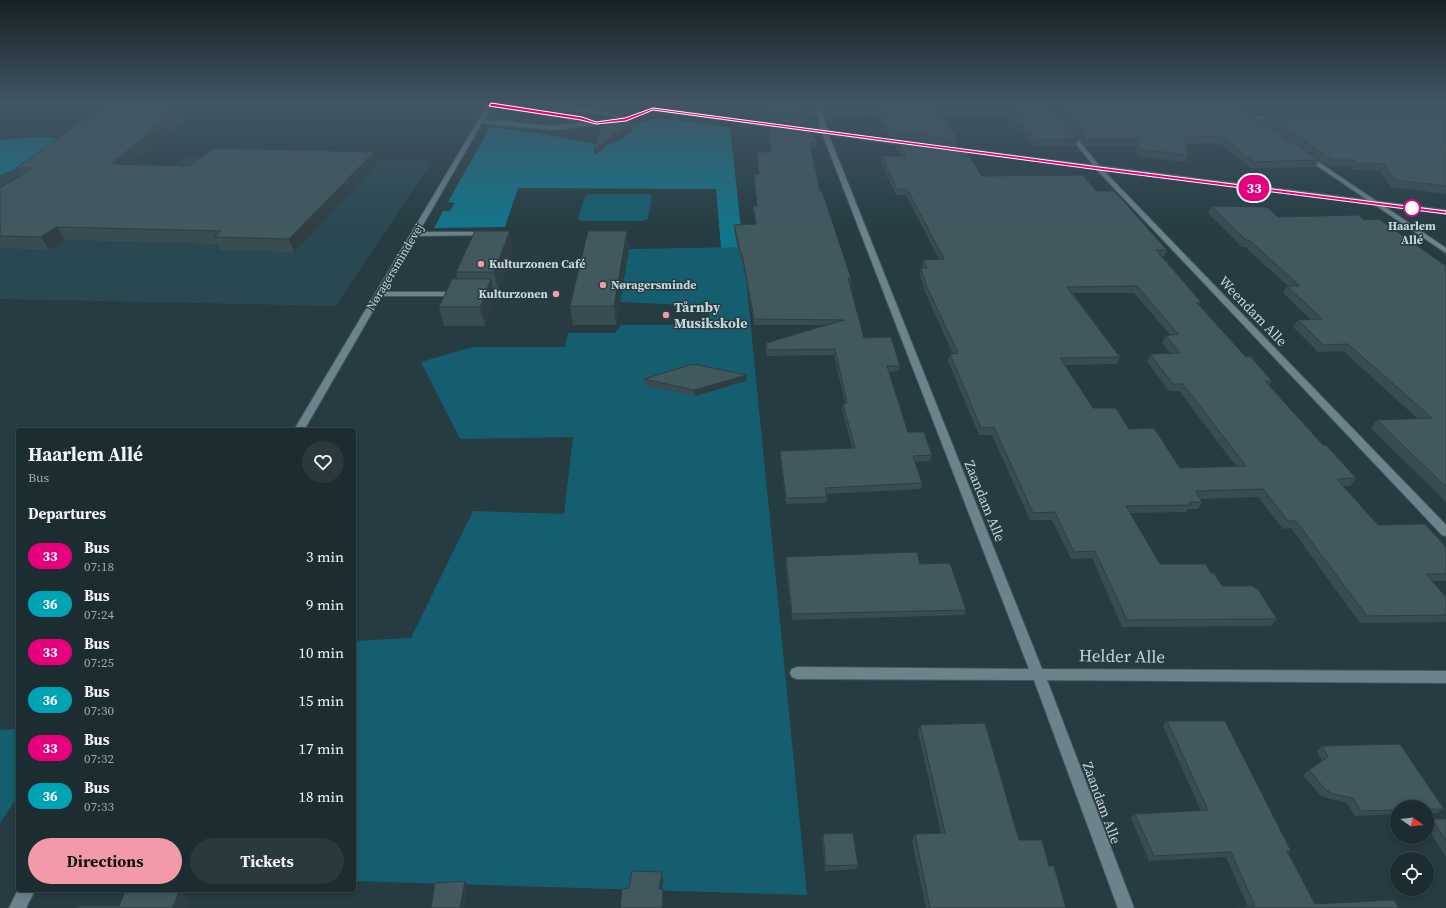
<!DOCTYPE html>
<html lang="en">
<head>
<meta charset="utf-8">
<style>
  body { margin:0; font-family:"Source Serif 4",serif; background:#29393e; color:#f1f3f6; height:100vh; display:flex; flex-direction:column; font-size:15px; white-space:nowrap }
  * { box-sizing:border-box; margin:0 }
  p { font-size:13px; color:#a0a8ac }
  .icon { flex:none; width:22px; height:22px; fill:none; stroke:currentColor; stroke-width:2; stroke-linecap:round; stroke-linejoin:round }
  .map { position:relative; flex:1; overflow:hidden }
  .side { position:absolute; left:16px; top:428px; width:340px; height:464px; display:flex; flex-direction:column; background:#1c2d32; border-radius:4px; box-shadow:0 2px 6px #0003,0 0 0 1px #3a494d }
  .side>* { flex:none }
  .badge { padding:0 8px; border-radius:13px; font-size:14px; line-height:26px }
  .needle { width:26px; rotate:104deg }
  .fabs { position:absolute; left:1390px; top:800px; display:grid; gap:8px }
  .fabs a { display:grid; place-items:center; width:44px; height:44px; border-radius:50%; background:#1c2d32; box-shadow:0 2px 6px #0003,0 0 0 1px #3a494d; font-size:20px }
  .map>.badge { position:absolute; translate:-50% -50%; box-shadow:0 0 0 2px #fff }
  h2 { padding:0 12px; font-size:15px; line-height:36px }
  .round { display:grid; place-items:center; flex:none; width:42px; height:42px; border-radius:21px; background:#29393e }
  .summary { display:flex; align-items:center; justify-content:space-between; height:68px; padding:0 12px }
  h1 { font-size:19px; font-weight:700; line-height:30px }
  .action { display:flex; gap:8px; margin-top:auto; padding:8px 12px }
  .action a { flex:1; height:46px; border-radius:24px; background:#f39aa9; color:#111; font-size:16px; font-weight:700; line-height:46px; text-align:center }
  .action a+a { background:#29393e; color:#f1f3f6 }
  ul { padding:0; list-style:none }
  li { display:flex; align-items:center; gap:12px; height:48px; padding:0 12px }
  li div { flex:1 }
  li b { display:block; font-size:15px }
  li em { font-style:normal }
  li .badge { min-width:44px; font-weight:700; text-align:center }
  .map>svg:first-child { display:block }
</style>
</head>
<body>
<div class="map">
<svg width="1446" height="908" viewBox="0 0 1446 908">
  <rect width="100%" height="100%" fill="#263c42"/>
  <path fill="#2a4851" d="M 187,155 L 204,156 L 432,161 L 336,306 L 0,299 L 0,175 L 27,165 L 168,170 Z"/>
  <path fill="#155e70" d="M 589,194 L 648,194 L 652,196 L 648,219 L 643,221 L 582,221 L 578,219 L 585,196 Z
    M 743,247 L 807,895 L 354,881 L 354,641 L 411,638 L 473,511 L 564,514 L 573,437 L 460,439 L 421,362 L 473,347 L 565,347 L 568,333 L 615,333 L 621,325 L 709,325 L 709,306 L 620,302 L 629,249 Z
    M 18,729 L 18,796 L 0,823 L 0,730 Z"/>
  <path fill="#11768d" d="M 656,118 L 730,127 L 743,247 L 721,248 L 716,189 L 518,188 L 505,227 L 434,228 L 443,211 L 450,211 L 455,203 L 448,202 L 490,127 L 538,133 L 605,146 L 623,138 L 632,131 L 630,125 Z
    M 40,137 L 74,138 L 27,165 L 0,175 L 0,140 Z"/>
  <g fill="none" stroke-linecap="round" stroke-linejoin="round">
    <g stroke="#45585e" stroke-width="2">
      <path id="lane" d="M 490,104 L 512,108 L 533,104 L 547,104 L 614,113 L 627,118 L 651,108 L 656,109 L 626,121 L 613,116 L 540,107 L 522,109 L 589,119 L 591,120 L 591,122 L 615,119 L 618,121 L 615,123 L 551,130 L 481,123 L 478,121 L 481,119 L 551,126 L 587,122 L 488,107 L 488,105 Z
        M 487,232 L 489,233 L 489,235 L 415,236 L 412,234 L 415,232 Z
        M 376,292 L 458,292 L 462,294 L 458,296 L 376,296 Z
        M 479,292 L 530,292 L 534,294 L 530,296 L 479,296 Z"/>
    </g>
    <g stroke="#45585e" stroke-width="2">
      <path id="street" d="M 815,104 L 820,104 L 828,133 L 1042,669 L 1446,671 L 1446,683 L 1047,680 L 1134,908 L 1118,908 L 1034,680 L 797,679 L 792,677 L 790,673 L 792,669 L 797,667 L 1029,669 L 822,133 Z
        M 1249,116 L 1276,116 L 1279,118 L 1276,120 L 1247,119 L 1246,118 Z
        M 1067,131 L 1071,131 L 1101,168 L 1446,525 L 1446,536 L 1442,535 L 1097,170 L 1067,133 Z
        M 1304,155 L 1308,155 L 1446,248 L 1446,253 L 1304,157 Z"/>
    </g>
    <g stroke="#45585e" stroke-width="2">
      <path id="secondary" d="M 488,104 L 493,104 L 304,430 L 294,430 Z
        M 615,104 L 631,104 L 780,125 L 783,127 L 780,129 Z
        M 799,127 L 908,142 L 911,144 L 908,146 L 797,130 L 796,129 Z
        M 952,147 L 1446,210 L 1446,214 L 950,150 L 950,148 Z
        M 18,890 L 35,890 L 26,908 L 9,908 Z"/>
    </g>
    <use href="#lane" fill="#6b838a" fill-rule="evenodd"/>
    <use href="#street" fill="#6b838a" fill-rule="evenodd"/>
    <use href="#secondary" fill="#6b838a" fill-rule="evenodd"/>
  </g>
  <path fill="#384c52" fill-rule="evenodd" d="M 106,104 L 202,104 L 131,165 L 189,166 L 378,164 L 294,252 L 220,250 L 218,244 L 65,240 L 49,250 L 0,248 L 0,188 L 21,176 L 16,168 Z
    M 607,104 L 642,104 L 643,109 L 623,116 L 615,112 L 608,111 Z
    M 764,104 L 816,104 L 817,109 L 816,115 L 808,116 L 810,120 L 809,126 L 766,121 Z
    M 821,104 L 1050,104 L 1078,139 L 1076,146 L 1034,146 L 1012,117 L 943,117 L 958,140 L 957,146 L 890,137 L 877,114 L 825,115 Z
    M 1051,104 L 1237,104 L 1249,114 L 1317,159 L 1262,122 L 1265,115 L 1446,116 L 1446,194 L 1391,187 L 1380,171 L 1354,170 L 1349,166 L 1329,167 L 1319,160 L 1316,167 L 1251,168 L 1219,143 L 1186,144 L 1188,155 L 1186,162 L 1137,156 L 1136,146 L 1085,146 Z
    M 1237,104 L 1446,104 L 1446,116 L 1252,114 Z
    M 767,122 L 817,143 L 816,148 L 811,148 L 820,191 L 851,278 L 851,283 L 849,283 L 864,338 L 900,366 L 899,371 L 889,372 L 908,432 L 932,455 L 930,461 L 915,462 L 922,483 L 921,489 L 826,494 L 827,497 L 826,503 L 786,504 L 780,457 L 780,451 L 852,448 L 842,409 L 843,404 L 845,403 L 834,355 L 767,356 L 765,348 L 766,343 L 825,325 L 754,325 L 742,259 L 740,259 L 734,230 L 734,225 L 755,224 L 753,211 L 753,206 L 757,206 L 754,179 L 754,174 L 758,174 L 757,152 L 770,152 L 767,127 Z
    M 895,138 L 982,176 L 1096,191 L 1167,250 L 1164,256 L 1162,256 L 1201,302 L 1199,305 L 1246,357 L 1272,381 L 1269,385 L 1323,445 L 1356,478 L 1350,486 L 1343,486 L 1378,525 L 1446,547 L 1446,581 L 1432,581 L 1446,597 L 1446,622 L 1360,623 L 1291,528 L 1283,529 L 1258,497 L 1200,499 L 1202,502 L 1198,509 L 1188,509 L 1186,512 L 1130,513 L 1160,564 L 1211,573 L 1222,586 L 1277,619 L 1271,626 L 1122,627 L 1092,558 L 1071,559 L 1052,520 L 1030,520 L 992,435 L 979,435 L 948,361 L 950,354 L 953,354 L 925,292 L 920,275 L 921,268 L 923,268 L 922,267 L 923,260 L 939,259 L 906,195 L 896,195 L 881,162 L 882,156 L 902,156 L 895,144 ZM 1073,293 L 1134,293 L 1170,335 L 1166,336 L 1162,343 L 1171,354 L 1150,354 L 1147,362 L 1169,391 L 1179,391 L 1236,466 L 1180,468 L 1129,429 L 1093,408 L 1065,365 L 1117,364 L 1120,357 Z
    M 1211,206 L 1278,217 L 1364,220 L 1446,266 L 1446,502 L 1371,428 L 1377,420 L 1418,419 L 1343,351 L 1318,352 L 1293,327 L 1298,320 L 1310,319 L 1283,293 L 1287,286 L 1288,286 L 1245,247 L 1242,247 L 1208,213 Z
    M 510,231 L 513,249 L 498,290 L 494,290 L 495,298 L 485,326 L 444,326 L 439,307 L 457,279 L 456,272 Z
    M 627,231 L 629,249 L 616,325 L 573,325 L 570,306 Z
    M 644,379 L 746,381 L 695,396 L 644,385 Z
    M 786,557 L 920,564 L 966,610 L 964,615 L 792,620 L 785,562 Z
    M 1167,721 L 1291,851 L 1288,854 L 1315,904 L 1399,908 L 1234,908 L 1248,907 L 1226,857 L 1149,861 L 1131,818 L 1135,814 L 1201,811 L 1163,726 Z
    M 920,725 L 1019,840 L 1049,866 L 1066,908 L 926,908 L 912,841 L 915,834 L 941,833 L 918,732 Z
    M 1322,746 L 1444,809 L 1437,813 L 1427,814 L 1427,807 L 1397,807 L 1397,814 L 1355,816 L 1347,803 L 1327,798 L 1320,795 L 1303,775 L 1309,770 L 1322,761 L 1317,751 Z
    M 1432,819 L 1446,819 L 1446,857 L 1427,827 L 1427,822 Z
    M 823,834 L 858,865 L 856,869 L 825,871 L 822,839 Z"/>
  <path fill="#2e3e42" d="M 184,104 L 202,104 L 118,177 L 111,164 Z
    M 637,104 L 642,104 L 643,109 L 623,116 L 623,109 Z
    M 643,112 L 643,116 L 595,155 L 594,150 Z
    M 374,152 L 378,164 L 294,252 L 289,239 Z
    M 57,227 L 65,240 L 49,250 L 41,237 Z
    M 510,231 L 513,249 L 498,290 L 494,272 Z
    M 627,231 L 629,249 L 616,325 L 614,306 Z
    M 491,279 L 495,298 L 485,326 L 480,307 Z
    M 747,375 L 746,381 L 695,396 L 694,390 Z
    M 662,872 L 663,880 L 661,897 L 659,889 Z
    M 465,881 L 468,886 L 464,908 L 460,908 Z
    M 663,889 L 664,896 L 663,908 L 662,908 Z
    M 180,890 L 191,899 L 187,908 L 172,908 Z"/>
  <path fill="#41585f" stroke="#2e3e42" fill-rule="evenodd" d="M 106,104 L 184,104 L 111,164 L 189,166 L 214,148 L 374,152 L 289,239 L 214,237 L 221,231 L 57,227 L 41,237 L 0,236 L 0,188 L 33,168 L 16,168 Z
    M 612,104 L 637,104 L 623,109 L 614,105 Z
    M 765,104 L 816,104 L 817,109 L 806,109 L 810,120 L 766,114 Z
    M 823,104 L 1050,104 L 1078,139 L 1036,140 L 1014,111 L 938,111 L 958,140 L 891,131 L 877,108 L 825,109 Z
    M 1057,104 L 1237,104 L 1249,114 L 1319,160 L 1254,162 L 1221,136 L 1185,137 L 1188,155 L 1139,149 L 1138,139 L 1087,139 Z
    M 1249,104 L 1446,104 L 1446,109 L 1255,108 Z
    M 643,112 L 594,150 L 603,121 L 626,118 Z
    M 1265,115 L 1446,116 L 1446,186 L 1395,180 L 1384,164 L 1358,164 L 1353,160 L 1333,160 Z
    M 767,122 L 812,128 L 817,143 L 810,143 L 820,191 L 822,191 L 851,278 L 848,278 L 864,338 L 891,337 L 900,366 L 887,366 L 908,432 L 924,432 L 932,455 L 913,456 L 922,483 L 825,488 L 827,497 L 786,498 L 780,451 L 855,448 L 843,404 L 847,403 L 835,349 L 767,350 L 766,343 L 844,320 L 754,319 L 742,254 L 741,254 L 734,225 L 756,224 L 753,206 L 757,206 L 754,174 L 759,174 L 757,152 L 771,152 Z
    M 895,138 L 963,147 L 982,176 L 1083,175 L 1096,191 L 1113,191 L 1117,194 L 1167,250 L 1156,250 L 1201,302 L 1197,303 L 1246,357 L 1250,356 L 1272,381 L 1265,381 L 1323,445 L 1326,445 L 1356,478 L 1337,479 L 1378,525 L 1425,524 L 1446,547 L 1446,574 L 1426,574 L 1446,597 L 1446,615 L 1367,616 L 1296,521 L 1288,521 L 1263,489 L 1196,491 L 1202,502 L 1189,502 L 1191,505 L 1126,506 L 1160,564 L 1206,564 L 1211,573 L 1214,573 L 1222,586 L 1253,586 L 1256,589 L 1258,589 L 1277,619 L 1127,620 L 1095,551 L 1074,552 L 1055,512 L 1033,513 L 994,427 L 981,428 L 950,354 L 958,353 L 926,285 L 921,268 L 927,268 L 923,260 L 944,259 L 907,189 L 897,189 L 882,156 L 906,156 ZM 1137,286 L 1178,334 L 1166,336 L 1180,353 L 1150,354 L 1173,384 L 1183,384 L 1246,466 L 1180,468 L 1154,428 L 1129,429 L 1116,408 L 1093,408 L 1060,358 L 1120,357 L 1067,287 Z
    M 1211,206 L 1264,207 L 1268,208 L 1278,217 L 1358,215 L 1364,220 L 1379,219 L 1446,266 L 1446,487 L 1377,420 L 1432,418 L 1348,344 L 1323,345 L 1298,320 L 1322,319 L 1287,286 L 1300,286 L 1249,240 L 1246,240 Z
    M 475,231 L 510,231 L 494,272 L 456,272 Z
    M 588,231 L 627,231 L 614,306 L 570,306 Z
    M 452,279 L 491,279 L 480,307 L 439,307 Z
    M 693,364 L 747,375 L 694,390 L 644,379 Z
    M 917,552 L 920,564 L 950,563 L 966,610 L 792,614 L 786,557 Z
    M 1167,721 L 1225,721 L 1291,851 L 1287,851 L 1315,904 L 1394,900 L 1399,908 L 1235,908 L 1255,906 L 1231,852 L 1154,856 L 1135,814 L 1208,810 Z
    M 985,723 L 1019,840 L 1042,840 L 1049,866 L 1054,866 L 1066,908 L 930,908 L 915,834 L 945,833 L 920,725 Z
    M 1400,744 L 1444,809 L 1427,809 L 1427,807 L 1397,807 L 1397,810 L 1361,811 L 1353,798 L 1333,794 L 1326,790 L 1309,770 L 1328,757 L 1322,746 Z
    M 1432,819 L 1446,819 L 1446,841 Z
    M 853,833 L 858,865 L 826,866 L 823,834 Z
    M 632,871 L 662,872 L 659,889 L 663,889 L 662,908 L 620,908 L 622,889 L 629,888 Z
    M 465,881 L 460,908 L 431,908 L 435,883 Z
    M 180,890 L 172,908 L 77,908 L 78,906 L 119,906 L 125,892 Z"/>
  <linearGradient id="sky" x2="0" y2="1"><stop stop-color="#152124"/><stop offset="0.45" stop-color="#415665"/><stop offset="1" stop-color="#415665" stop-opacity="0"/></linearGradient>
  <rect width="1446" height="232" fill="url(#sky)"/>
  <path fill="#e6007e" stroke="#fff" d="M 491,103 L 582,117 L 596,122 L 625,118 L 653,108 L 1099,167 L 1446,211 L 1446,214 L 1099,170 L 653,110 L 626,121 L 596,124 L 581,120 L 489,106 Z"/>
  <circle fill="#fff" stroke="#e6007e" stroke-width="2" cx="1412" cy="208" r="8"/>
  <g fill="#f39aa9" stroke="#263c42" stroke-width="1.5">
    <circle cx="481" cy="264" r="4"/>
    <circle cx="603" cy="285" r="4"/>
    <circle cx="556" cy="294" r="4"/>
    <circle cx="666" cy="315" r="4"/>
  </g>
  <g text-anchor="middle" stroke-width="3" stroke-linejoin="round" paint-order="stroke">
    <g font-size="12" font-weight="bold" fill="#c8d5d9" stroke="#263c42">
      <text x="1412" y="230">Haarlem<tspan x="1412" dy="14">Allé</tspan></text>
    </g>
    <g font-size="12" font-weight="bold" fill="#c8d5d9" stroke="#263c42" text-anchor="start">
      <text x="489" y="268">Kulturzonen Café</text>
      <text x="611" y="289">Nøragersminde</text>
      <text x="548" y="298" text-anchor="end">Kulturzonen</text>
    </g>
    <g font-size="12" fill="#c8d5d9" stroke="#263c42">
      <text transform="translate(395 267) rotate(-59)" y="4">Nøragersmindevej</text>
    </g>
    <g font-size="14" font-weight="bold" fill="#c8d5d9" stroke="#263c42" text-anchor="start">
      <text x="674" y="312">Tårnby<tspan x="674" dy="16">Musikskole</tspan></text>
    </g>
    <g font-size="14" fill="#c8d5d9" stroke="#263c42">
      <text transform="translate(1253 311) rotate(46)" y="5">Weendam Alle</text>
      <text transform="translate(985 501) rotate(68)" y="5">Zaandam Alle</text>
      <text transform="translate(1102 803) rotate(70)" y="5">Zaandam Alle</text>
    </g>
    <g font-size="17" fill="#c8d5d9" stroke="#263c42">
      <text transform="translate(1122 656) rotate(1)" y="6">Helder Alle</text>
    </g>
  </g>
</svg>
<div class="fabs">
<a><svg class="needle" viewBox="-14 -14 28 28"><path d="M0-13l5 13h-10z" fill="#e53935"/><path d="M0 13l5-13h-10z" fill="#a0a8ac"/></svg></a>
<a><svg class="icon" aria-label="locate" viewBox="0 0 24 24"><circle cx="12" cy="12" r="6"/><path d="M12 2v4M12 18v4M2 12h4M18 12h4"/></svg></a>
</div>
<b class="badge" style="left:1254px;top:188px;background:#e6007e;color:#fff">33</b>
<section class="side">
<div class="summary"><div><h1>Haarlem Allé</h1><p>Bus</p></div><a class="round"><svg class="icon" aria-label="heart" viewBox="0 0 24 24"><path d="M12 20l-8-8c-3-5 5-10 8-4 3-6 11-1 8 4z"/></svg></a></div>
<h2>Departures</h2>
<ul>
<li><span class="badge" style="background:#e6007e;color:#fff">33</span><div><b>Bus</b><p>07:18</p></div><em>3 min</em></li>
<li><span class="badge" style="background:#00a3b4;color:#fff">36</span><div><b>Bus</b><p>07:24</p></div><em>9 min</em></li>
<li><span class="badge" style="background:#e6007e;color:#fff">33</span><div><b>Bus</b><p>07:25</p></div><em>10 min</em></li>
<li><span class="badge" style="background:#00a3b4;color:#fff">36</span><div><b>Bus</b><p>07:30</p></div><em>15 min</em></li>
<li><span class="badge" style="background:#e6007e;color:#fff">33</span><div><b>Bus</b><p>07:32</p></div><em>17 min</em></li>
<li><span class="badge" style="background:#00a3b4;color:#fff">36</span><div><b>Bus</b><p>07:33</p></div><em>18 min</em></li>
</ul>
<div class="action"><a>Directions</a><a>Tickets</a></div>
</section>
</div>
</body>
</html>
